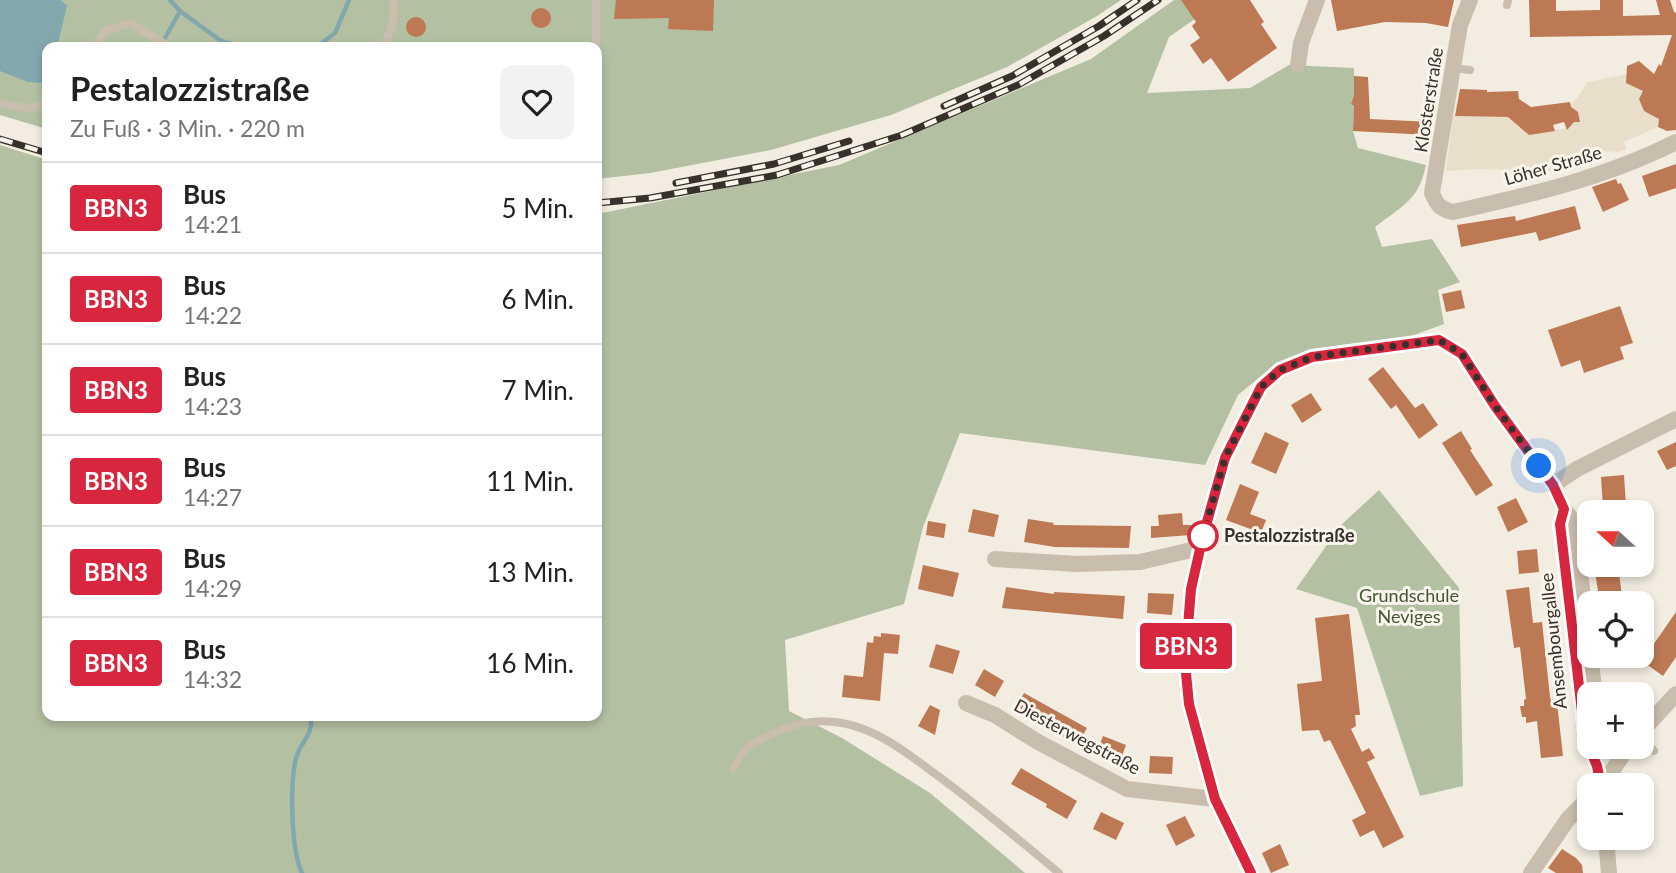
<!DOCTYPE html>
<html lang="de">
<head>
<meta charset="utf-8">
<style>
  body { margin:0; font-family:Lato,sans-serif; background:#f2f2f2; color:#222; height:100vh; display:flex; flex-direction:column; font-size:26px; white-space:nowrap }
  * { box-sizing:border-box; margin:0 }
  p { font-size:23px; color:#767676 }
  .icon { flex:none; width:38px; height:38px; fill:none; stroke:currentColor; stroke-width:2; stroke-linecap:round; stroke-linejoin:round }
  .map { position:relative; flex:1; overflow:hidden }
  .panel { position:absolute; left:42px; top:42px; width:560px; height:679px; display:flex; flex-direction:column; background:#fff; border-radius:14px; box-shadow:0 4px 10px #0003 }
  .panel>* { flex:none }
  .badge { padding:0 14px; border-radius:5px; font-size:24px; line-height:46px }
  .needle { width:46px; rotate:291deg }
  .fabs { position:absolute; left:1577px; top:500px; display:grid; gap:14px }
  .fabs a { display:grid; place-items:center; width:77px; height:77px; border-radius:14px; background:#fff; box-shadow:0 4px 10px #0003; font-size:35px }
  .you { position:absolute; width:35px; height:35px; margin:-18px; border:5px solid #fff; border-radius:50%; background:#1a73e8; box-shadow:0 0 0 10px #1a73e833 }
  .map>.badge { position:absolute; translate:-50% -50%; box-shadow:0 0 0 4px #fff }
  .round { display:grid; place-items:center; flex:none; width:74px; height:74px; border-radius:14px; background:#f2f2f2 }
  .head { display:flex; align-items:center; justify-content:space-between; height:119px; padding:0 28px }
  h1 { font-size:33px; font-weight:700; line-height:52px }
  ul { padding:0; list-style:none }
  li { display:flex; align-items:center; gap:21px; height:91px; padding:0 28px; border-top:2px solid #e0e0e0 }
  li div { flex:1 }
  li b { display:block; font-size:26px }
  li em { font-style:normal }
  li .badge { min-width:77px; font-weight:700; text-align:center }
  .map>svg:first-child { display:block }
</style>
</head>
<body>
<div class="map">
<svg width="1676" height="873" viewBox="0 0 1676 873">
  <rect width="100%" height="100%" fill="#f2ece1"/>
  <path fill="#b3c0a2" d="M 0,0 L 1121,0 L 1097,16 L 1007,67 L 891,115 L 771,150 L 650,173 L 597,179 L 597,47 L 47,47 L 47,129 L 0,115 Z
    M 1174,0 L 1222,0 L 1169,37 L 1147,93 L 1250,88 L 1289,65 L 1354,68 L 1354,95 L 1351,104 L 1354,106 L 1353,131 L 1358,148 L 1426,165 C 1419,200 1402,206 1375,227 L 1382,247 L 1432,239 L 1460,282 L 1438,290 L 1444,324 L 1373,350 L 1267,371 L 1238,395 L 1205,465 L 960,433 L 923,527 L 904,604 L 785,640 L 789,711 L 842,738 L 930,793 L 1025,873 L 0,873 L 0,145 L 47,160 L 47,716 L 597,716 L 597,214 L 839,165 L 1091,59 Z
    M 1379,490 L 1459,588 L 1463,786 L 1420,796 L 1357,608 L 1296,589 L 1340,526 Z"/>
  <path fill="#e8dec9" d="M 1627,74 L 1626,83 L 1643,91 L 1639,99 L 1644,110 L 1659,119 L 1658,127 L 1624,142 L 1626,149 L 1620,152 L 1603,151 L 1578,159 L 1579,164 L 1553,171 L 1477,169 L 1446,171 L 1453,116 L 1508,117 L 1529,135 L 1568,128 L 1574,122 L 1579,121 L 1578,112 L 1571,110 L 1571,106 L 1588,82 Z"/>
  <path fill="#82a7ad" d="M 0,0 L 61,0 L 67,6 L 57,47 L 47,47 L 47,77 L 42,83 L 28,82 L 0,71 Z"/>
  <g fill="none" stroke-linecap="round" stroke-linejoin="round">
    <path stroke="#82a7ad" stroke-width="4.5" d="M 170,0 L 180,11 L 221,41 L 245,47
      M 160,47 L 180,11
      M 317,47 L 335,33 L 349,0
      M 302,873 C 291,850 289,781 297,755 C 303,739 313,735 311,716"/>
  </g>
  <path fill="#bd7854" d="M 616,0 L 714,0 L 713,31 L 668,29 L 669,18 L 614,19 Z
    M 1181,0 L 1250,0 L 1264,22 L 1261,24 L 1277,48 L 1228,82 L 1211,58 L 1203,64 L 1190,45 L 1200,38 L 1192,26 L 1196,22 Z
    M 1331,0 L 1454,0 L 1448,27 L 1426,23 L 1385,22 L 1337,31 Z
    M 1529,0 L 1556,0 L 1556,11 L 1600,10 L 1600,0 L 1623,0 L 1623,16 L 1660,15 L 1656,0 L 1670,0 L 1674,12 L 1676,13 L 1676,130 L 1667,131 L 1658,127 L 1659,119 L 1644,111 L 1639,99 L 1643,91 L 1626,83 L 1627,66 L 1639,61 L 1654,74 L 1659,64 L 1661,66 L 1672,35 L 1530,37 Z
    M531 18a10 10 0 1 1 20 0a10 10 0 1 1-20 0Z
    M406 27a10 10 0 1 1 20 0a10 10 0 1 1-20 0Z
    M 1354,76 L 1368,77 L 1370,119 L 1431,122 L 1429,135 L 1353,131 L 1354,106 L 1351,104 L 1354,95 Z
    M 1460,89 L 1487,90 L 1487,92 L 1518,91 L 1519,99 L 1531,107 L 1570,102 L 1571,107 L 1578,112 L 1580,122 L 1574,122 L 1567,130 L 1564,122 L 1553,125 L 1555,131 L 1529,135 L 1508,117 L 1455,116 Z
    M 1676,164 L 1676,188 L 1649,197 L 1642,176 Z
    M 1616,179 L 1618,184 L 1621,183 L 1629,200 L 1603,212 L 1592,187 Z
    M 1575,206 L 1581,229 L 1539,241 L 1536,232 L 1461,247 L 1457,225 L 1515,216 L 1516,221 Z
    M 1461,290 L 1465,308 L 1446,312 L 1442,294 Z
    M 1620,306 L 1633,343 L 1620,347 L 1624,359 L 1584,373 L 1580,360 L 1561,367 L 1548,330 Z
    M 1383,367 L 1415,408 L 1423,403 L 1438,425 L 1419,439 L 1396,405 L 1391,409 L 1368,379 Z
    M 1311,393 L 1322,410 L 1302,423 L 1291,405 Z
    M 1461,431 L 1472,449 L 1470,450 L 1493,485 L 1476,496 L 1442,443 Z
    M 1265,432 L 1289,443 L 1276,474 L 1251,463 Z
    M 1676,442 L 1676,466 L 1667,470 L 1657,451 Z
    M 1624,475 L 1626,506 L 1603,508 L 1601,477 Z
    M 1240,484 L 1259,492 L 1250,514 L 1266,520 L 1261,533 L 1226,520 Z
    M 1516,498 L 1528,522 L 1508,532 L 1497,507 Z
    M 973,509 L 999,515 L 994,537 L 968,532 Z
    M 1182,513 L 1183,525 L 1191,525 L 1191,535 L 1151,538 L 1151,526 L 1159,526 L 1158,515 Z
    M 1028,519 L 1054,523 L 1053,525 L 1131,526 L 1129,548 L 1055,547 L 1024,542 Z
    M 928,521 L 946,524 L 944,538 L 926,535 Z
    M 1537,549 L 1539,572 L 1519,574 L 1517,551 Z
    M 923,565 L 959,573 L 953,597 L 918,589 Z
    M 1594,565 L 1618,565 L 1623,604 L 1600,604 Z
    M 1006,587 L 1054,594 L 1054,592 L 1125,596 L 1123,619 L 1002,608 Z
    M 1529,587 L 1533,623 L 1542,622 L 1550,697 L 1552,704 L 1557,703 L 1563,756 L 1541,758 L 1537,721 L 1526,723 L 1526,717 L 1522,717 L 1520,706 L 1524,706 L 1524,700 L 1526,699 L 1520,647 L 1514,648 L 1506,590 Z
    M 1148,593 L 1174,594 L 1172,615 L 1147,613 Z
    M 1676,612 L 1676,657 L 1663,676 L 1642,661 Z
    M 1349,614 L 1360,715 L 1355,715 L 1356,726 L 1351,729 L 1362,752 L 1369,748 L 1375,758 L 1367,762 L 1404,837 L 1383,848 L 1374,830 L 1360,837 L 1352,820 L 1366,813 L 1330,740 L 1324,742 L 1319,730 L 1302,731 L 1297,684 L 1322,681 L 1315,618 Z
    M 881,633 L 900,635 L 898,654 L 884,653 L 880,701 L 842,697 L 844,675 L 863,677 L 867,642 L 873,643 L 874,636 L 881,637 Z
    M 936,644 L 960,651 L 953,674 L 929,667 Z
    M 1148,651 L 1171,652 L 1170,671 L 1147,670 Z
    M 984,669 L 1004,681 L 995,697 L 975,685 Z
    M 1024,693 L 1087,728 L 1077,745 L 1015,709 Z
    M 930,705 L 940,710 L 935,735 L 918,726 Z
    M 1103,736 L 1126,745 L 1119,764 L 1096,755 Z
    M 1150,756 L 1173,757 L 1172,774 L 1149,773 Z
    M 1021,768 L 1077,801 L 1067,819 L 1046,807 L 1047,804 L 1011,784 Z
    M 1101,812 L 1124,823 L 1116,840 L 1093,829 Z
    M 1185,816 L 1195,836 L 1176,846 L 1166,825 Z
    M 1280,844 L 1289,865 L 1271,873 L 1262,853 Z
    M 1562,849 L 1576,858 L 1582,865 L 1583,873 L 1556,873 L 1548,868 Z"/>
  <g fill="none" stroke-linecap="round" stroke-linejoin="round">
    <path stroke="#c9bdad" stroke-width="8" d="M 1507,5 L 1508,0
      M 94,47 L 105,31 L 130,23 L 170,47
      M 384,47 L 393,23 L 394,0
      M 596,47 L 596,0
      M 1453,68 L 1470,70
      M 0,103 L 30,109 L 47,103
      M 1642,736 L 1654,751
      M 733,769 C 746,744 750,745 775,733 C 795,723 819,719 842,723 C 877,729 907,753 934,773 C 978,805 1018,839 1059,873"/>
    <path stroke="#c9bdad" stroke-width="16" d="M 1470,0 L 1460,25 L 1432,193 C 1437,205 1440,209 1453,212 C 1530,195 1605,178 1676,142
      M 1298,65 L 1301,43 L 1317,0
      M 1553,485 L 1577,469 L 1676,419
      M 1564,509 L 1561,524 L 1585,737 L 1597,766 L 1601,786
      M 995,559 L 1077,564 L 1140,562 L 1200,548
      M 1590,656 L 1595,695
      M 966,703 L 995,715 L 1038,742 L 1127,789 L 1215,799
      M 1642,731 L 1676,694
      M 1602,786 L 1628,747
      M 1606,838 L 1609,873
      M 1251,873 L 1215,799 L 1189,704 L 1185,663 L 1191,589 L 1203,536 L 1225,458 L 1261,387 L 1280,370 L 1312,357 L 1439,340 L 1462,354 L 1495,406 L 1553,485 L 1564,509 L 1574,523 L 1589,646
      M 1531,873 L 1568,819 L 1589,798"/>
    <g stroke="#38312b" stroke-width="7">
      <path id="rail" d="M 944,106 L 1012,76 L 1099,26 L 1137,0
        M 0,139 L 47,153
        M 676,183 L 774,164 L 849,141
        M 597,203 L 650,198 L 777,175 L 902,135 L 1018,85 L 1104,36 L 1158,0"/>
    </g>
    <use href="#rail" stroke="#f9f5ed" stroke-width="4.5" stroke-dasharray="13" stroke-linecap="butt"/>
  </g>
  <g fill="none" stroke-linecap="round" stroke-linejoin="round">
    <g stroke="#fff" stroke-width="16">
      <path id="line" d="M 1251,873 L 1215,799 L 1189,704 L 1185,663 L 1191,589 L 1203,536 L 1225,458 L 1261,387 L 1280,370 L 1312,357 L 1439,340 L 1462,354 L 1495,406 L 1553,485 L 1564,509 L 1560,524 L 1585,737 L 1597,766 L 1601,786"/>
    </g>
    <use href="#line" stroke="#d7263d" stroke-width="10"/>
    <path stroke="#38312b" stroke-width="7" stroke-dasharray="0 12.6" d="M 1203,536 L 1225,458 L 1261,387 L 1280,370 L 1312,357 L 1439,340 L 1462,354 L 1495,406 L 1539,466"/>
  </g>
  <circle fill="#fff" stroke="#d7263d" stroke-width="3.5" cx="1203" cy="536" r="14"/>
  <g text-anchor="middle" stroke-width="6" stroke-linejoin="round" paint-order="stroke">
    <g font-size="18" fill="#38312b" stroke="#f9f5ed">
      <text transform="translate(1429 100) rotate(-81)" y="6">Klosterstraße</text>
      <text transform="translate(1553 166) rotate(-16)" y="6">Löher Straße</text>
      <text transform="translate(1554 641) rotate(-96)" y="6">Ansembourgallee</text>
      <text transform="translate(1077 737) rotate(28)" y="6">Diesterwegstraße</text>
    </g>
    <g font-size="18" font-weight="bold" fill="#38312b" stroke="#f9f5ed" text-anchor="start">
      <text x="1224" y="542">Pestalozzistraße</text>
    </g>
    <g font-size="18" fill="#445531" stroke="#f9f5ed">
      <text x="1409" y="602">Grundschule<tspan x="1409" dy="21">Neviges</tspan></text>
    </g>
  </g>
</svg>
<div class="fabs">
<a><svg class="needle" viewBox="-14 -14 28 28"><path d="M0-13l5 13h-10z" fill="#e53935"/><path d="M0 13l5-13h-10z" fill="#767676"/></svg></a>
<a><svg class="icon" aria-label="locate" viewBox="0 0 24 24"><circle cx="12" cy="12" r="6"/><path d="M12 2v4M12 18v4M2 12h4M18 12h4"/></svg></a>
<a>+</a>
<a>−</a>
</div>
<div class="you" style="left:1539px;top:466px"></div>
<b class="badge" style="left:1186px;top:646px;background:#d7263d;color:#fff">BBN3</b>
<section class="panel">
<div class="head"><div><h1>Pestalozzistraße</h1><p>Zu Fuß · 3 Min. · 220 m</p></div><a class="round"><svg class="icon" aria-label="heart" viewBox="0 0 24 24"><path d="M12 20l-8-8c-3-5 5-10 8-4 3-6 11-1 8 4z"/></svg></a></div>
<ul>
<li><span class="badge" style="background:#d7263d;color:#fff">BBN3</span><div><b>Bus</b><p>14:21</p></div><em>5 Min.</em></li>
<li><span class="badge" style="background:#d7263d;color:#fff">BBN3</span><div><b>Bus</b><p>14:22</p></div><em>6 Min.</em></li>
<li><span class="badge" style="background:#d7263d;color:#fff">BBN3</span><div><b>Bus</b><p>14:23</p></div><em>7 Min.</em></li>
<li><span class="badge" style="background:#d7263d;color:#fff">BBN3</span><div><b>Bus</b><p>14:27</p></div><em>11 Min.</em></li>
<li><span class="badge" style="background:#d7263d;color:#fff">BBN3</span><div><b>Bus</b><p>14:29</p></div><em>13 Min.</em></li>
<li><span class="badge" style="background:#d7263d;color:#fff">BBN3</span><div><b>Bus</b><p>14:32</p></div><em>16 Min.</em></li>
</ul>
</section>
</div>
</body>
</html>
